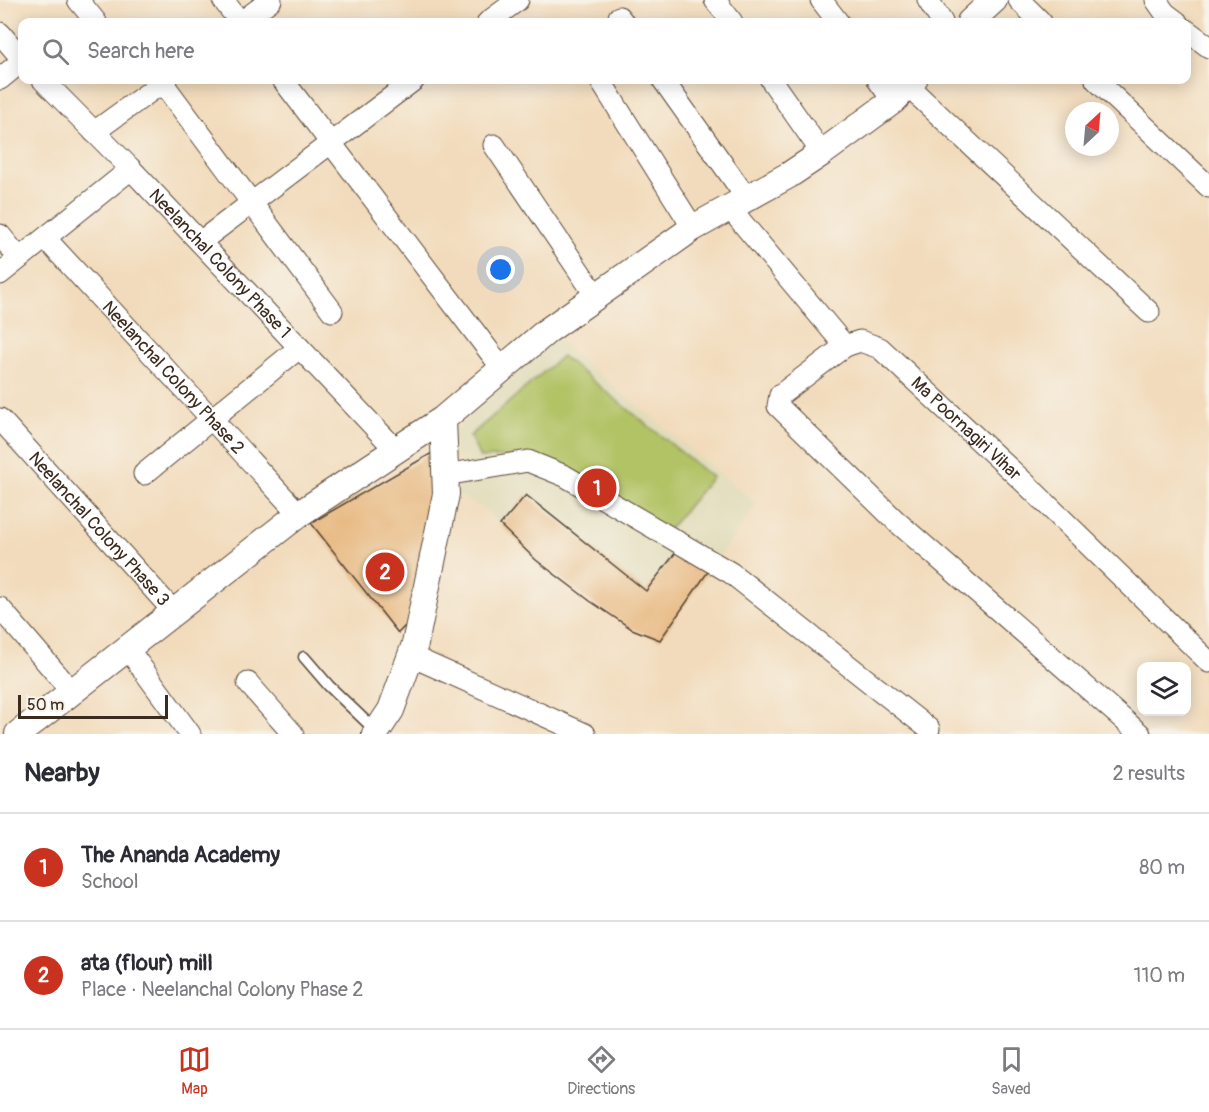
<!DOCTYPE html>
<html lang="en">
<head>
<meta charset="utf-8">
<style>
  :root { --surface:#fff; --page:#f7f7f7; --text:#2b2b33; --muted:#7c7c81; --line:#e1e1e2; --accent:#c8321e }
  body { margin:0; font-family:Pangolin,sans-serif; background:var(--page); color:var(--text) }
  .controls { position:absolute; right:18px; bottom:18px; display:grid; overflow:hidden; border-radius:12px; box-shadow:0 3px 15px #0003 }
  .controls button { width:54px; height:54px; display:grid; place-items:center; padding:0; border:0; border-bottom:2px solid var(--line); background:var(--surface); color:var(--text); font:30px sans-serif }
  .compass { position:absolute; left:1065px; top:102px; width:54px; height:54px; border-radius:50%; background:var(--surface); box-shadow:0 3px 15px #0003; rotate:26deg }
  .scale { position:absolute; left:18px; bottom:15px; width:150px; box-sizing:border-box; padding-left:6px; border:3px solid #3b2a1e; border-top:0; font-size:16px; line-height:21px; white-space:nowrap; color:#3b2a1e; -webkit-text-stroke:4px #f7f3e8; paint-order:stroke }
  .you { position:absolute; left:501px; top:270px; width:21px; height:21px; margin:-15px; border:4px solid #fff; border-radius:50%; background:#1a73e8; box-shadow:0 0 0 9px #1a73e833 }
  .badge { display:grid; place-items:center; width:39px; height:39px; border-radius:50%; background:var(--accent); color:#fff; font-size:20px; font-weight:700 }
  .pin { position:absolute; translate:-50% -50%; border:3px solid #fff; box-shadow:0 2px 6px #0006 }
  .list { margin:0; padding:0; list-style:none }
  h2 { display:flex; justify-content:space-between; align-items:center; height:78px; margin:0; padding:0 24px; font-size:26px }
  h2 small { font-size:20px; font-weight:400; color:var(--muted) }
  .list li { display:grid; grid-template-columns:39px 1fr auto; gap:18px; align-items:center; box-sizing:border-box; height:108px; padding:0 24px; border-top:2px solid var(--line) }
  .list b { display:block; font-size:22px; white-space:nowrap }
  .list p { margin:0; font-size:20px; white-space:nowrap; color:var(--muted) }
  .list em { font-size:20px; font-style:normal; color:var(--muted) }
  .icon { flex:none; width:33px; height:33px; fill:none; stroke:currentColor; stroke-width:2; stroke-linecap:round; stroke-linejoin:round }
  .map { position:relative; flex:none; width:1209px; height:734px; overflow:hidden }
  .search { position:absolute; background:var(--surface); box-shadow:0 3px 15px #0003; left:18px; right:18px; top:18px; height:66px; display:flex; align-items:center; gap:15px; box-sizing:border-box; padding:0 21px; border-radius:12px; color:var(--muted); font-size:22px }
  .sheet { height:294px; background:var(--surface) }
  nav { display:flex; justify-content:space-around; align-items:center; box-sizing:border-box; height:84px; border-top:2px solid var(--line); background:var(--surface); font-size:16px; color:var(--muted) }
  nav a { display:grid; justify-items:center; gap:3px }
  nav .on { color:var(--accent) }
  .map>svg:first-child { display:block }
</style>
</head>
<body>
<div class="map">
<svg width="1209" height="734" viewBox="0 0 1209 734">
  <rect width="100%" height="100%" fill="#f7f3e8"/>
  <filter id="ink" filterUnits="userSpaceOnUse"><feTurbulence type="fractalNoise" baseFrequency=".0167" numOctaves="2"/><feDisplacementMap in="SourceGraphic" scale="12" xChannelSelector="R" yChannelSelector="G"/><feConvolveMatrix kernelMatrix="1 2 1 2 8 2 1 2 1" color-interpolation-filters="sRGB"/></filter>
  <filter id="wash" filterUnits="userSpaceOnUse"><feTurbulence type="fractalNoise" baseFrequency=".008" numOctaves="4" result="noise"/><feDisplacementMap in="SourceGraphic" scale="24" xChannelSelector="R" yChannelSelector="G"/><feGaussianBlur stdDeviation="1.35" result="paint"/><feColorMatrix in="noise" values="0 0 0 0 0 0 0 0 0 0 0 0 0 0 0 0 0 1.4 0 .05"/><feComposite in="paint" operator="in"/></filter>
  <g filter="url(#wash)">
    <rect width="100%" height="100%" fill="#f2dbbc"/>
    <path fill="#e1dcba" d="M555,338L757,504L660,640L632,629L590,601L536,560L484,509L455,494L463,471V460L454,457L453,431Z"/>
    <path fill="#b2c366" stroke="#767642" stroke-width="1.5" d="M562,356L712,477L665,534L531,455L480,458L470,436Z"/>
    <g id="blocks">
      <path fill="#e8ba83" d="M432,453L434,499L409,622L398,633L311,523Z
        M526,495L646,591L680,547L712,566L660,640L632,629L590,601L536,560L500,525Z"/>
    </g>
  </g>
  <g filter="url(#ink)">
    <use href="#blocks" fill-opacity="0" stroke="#564536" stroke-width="1.5"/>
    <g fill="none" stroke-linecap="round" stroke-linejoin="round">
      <g stroke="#564536" stroke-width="13">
        <path id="service" d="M304,657L329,686L376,731"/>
      </g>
      <g stroke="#564536" stroke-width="23">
        <g id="minor">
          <path d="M78,0L96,22"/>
          <path d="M223,0L240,22"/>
          <path d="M715,0L732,22"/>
          <path d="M821,0L838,22"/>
          <path d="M928,0L942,22"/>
          <path d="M1019,0L1041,22"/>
          <path d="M1156,0L1165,13L1177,22"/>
          <path d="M619,17L623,22"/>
          <path d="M241,22L271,0"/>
          <path d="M488,22L518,0"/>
          <path d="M1186,30L1209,47"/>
          <path d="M0,33L22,59"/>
          <path d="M0,79L22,61"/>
          <path id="s1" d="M43,80L131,169L396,450"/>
          <path d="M283,80L502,368"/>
          <path d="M600,80L693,228"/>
          <path d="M663,80L746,197"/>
          <path d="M771,80L822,153"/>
          <path d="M878,80L893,101"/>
          <path d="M1096,80L1209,187"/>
          <path d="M162,82L332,311"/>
          <path d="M908,86L1149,312"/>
          <path d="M94,132L166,80"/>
          <path d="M494,145L596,296"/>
          <path id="s2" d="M729,207L845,346L860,341L880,348L1026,484L1209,662"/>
          <path d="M0,235L19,258"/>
          <path id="s3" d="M46,239L299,514"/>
          <path d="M200,242L414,80"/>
          <path d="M0,274L131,169"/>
          <path d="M845,346L780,395L778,406L896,521L1140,734"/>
          <path id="s4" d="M0,419L175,613"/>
          <path d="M144,474L299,348"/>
          <path d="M445,475L528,461L565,476L731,573L929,729"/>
          <path d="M0,608L73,693"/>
          <path d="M128,649L190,734"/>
          <path d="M411,656L585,734"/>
          <path d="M248,683L293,734"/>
        </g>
      </g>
      <g stroke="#564536" stroke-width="28">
        <path id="tertiary" d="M970,22L994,0
          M18,734L299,514L443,419L547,331L693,228L789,175L822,153L893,101L914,80
          M375,734L391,710L415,644L446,494L443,419"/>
      </g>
      <use href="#service" stroke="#fff" stroke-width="10"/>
      <use href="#minor" stroke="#fff" stroke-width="21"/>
      <use href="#tertiary" stroke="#fff" stroke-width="26"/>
    </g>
  </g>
  <g text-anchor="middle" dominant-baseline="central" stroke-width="6" stroke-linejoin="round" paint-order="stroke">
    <g font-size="18" fill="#3b2a1e" stroke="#f7f3e8">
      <text stroke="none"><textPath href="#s1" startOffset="255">Neelanchal Colony Phase 1</textPath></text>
      <text stroke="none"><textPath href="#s3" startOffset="188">Neelanchal Colony Phase 2</textPath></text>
      <text stroke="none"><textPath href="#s2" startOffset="336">Ma Poornagiri Vihar</textPath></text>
      <text stroke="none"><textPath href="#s4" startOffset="148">Neelanchal Colony Phase 3</textPath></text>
    </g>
  </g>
</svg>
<div class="controls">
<button><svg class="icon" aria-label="layers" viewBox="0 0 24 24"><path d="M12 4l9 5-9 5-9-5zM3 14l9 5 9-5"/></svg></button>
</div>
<svg class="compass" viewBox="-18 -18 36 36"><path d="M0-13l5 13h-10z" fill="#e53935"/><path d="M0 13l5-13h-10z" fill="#7c7c81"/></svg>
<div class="scale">50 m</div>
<div class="you"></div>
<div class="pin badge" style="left:597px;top:488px">1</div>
<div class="pin badge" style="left:385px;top:572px">2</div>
<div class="search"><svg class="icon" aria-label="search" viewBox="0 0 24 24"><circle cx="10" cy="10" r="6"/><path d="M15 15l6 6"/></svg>Search here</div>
</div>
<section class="sheet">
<h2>Nearby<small>2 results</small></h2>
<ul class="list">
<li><span class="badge">1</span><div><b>The Ananda Academy</b><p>School</p></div><em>80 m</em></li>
<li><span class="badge">2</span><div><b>ata (flour) mill</b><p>Place · Neelanchal Colony Phase 2</p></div><em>110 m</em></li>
</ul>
</section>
<nav>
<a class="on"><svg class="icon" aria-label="map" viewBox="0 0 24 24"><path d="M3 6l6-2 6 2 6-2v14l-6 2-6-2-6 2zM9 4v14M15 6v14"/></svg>Map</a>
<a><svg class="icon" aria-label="directions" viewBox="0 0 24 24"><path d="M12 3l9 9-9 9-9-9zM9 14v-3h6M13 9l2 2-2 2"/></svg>Directions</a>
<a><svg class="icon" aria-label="saved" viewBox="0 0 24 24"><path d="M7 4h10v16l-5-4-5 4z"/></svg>Saved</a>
</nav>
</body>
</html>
